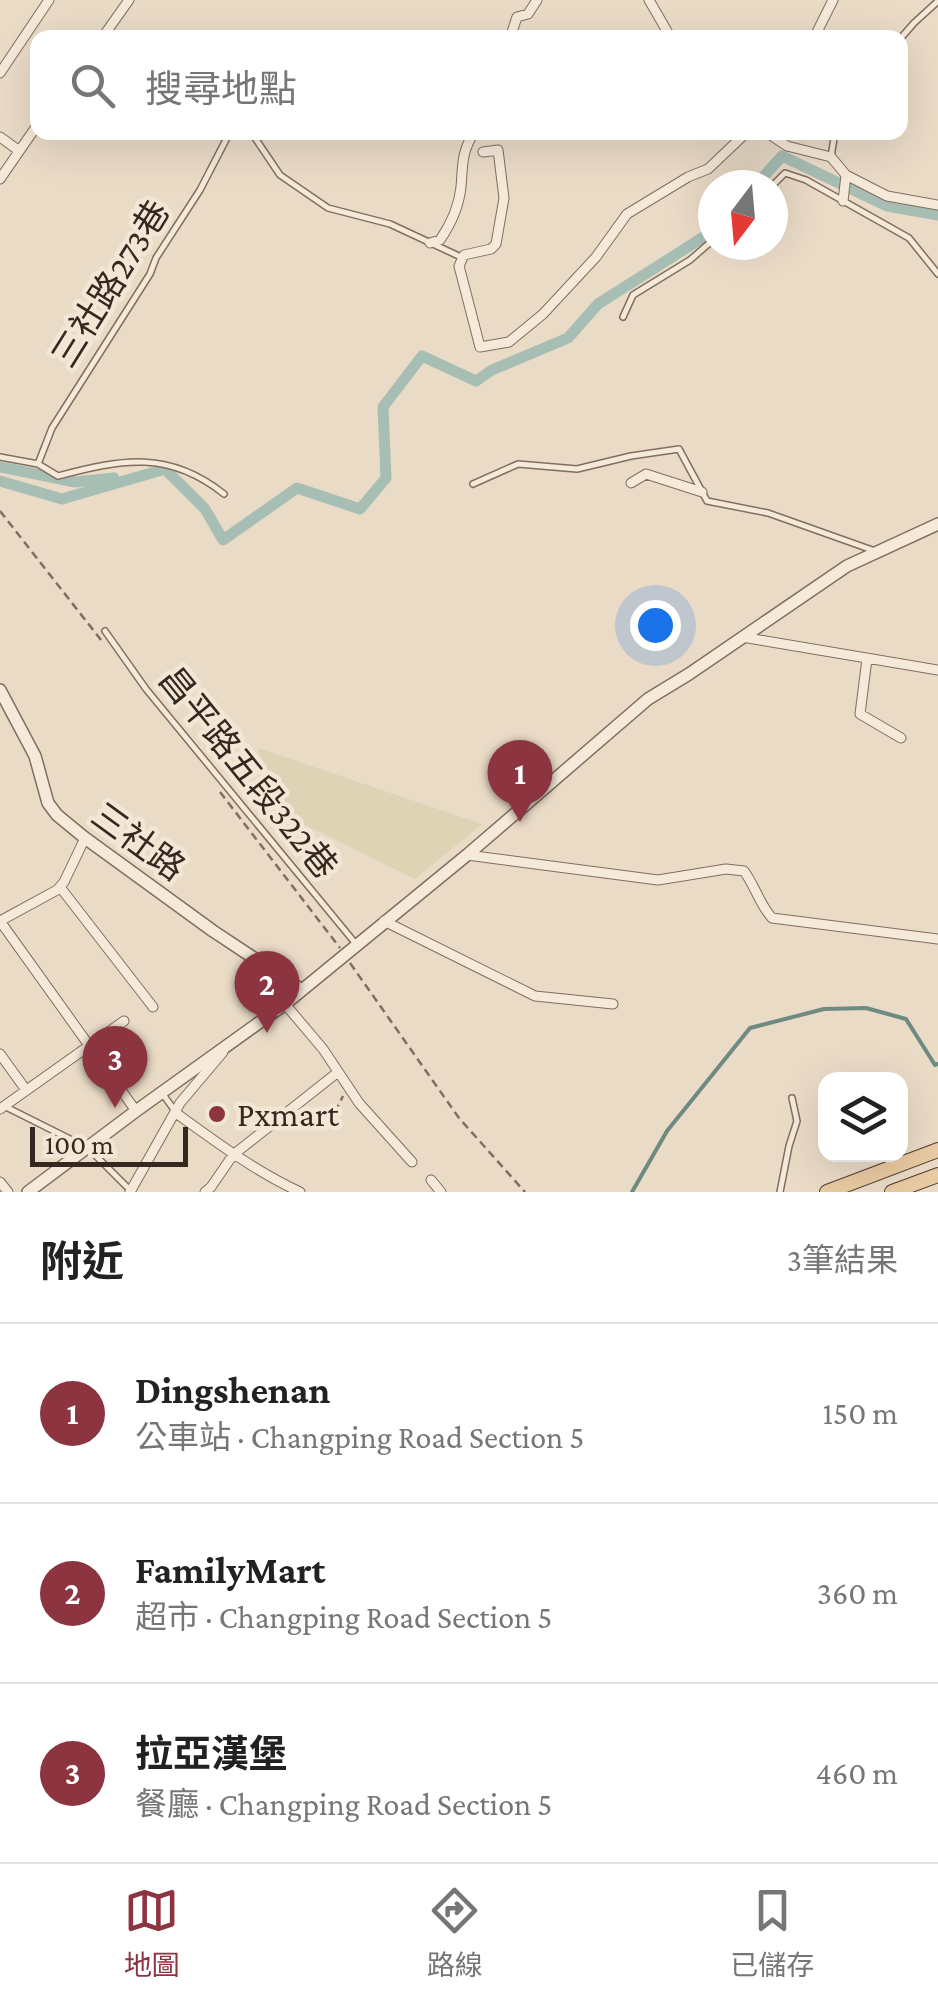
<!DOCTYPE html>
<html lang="zh-TW">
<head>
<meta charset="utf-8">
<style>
  :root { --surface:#fff; --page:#f2f2f2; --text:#222; --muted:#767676; --line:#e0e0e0; --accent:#8c343f }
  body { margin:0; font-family:"Crimson Pro","Noto Sans TC",serif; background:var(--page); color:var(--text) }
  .controls { position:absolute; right:30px; bottom:30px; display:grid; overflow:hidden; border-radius:20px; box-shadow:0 10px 40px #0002 }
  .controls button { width:90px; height:90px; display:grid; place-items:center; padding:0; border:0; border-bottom:2px solid var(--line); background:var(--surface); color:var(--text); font:50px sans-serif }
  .compass { position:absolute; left:698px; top:170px; width:90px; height:90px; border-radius:50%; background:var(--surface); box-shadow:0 10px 40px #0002; rotate:196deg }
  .scale { position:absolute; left:30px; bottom:25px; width:158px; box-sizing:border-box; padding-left:10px; border:5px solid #352820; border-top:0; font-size:28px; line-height:35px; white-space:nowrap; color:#352820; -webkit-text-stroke:8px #f2e6d5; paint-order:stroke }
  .you { position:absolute; left:655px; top:625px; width:35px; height:35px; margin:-25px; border:8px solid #fff; border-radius:50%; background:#1a73e8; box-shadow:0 0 0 15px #1a73e833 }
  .badge { display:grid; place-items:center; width:65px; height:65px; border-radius:50%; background:var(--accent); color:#fff; font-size:32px; font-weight:700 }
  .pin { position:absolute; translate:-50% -82px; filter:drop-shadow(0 2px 5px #0008) }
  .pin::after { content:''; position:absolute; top:52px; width:35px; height:30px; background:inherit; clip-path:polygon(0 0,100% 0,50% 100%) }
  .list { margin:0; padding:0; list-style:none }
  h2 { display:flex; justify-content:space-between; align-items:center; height:130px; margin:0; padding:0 40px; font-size:42px }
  h2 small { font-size:32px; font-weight:400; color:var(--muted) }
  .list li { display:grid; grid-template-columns:65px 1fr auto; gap:30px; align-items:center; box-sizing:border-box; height:180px; padding:0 40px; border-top:2px solid var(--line) }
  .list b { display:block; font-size:38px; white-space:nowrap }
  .list p { margin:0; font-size:32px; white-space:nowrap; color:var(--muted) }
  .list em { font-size:32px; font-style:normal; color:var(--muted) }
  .icon { flex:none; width:55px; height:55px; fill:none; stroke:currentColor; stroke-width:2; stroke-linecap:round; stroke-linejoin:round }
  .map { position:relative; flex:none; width:938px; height:1192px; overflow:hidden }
  .search { position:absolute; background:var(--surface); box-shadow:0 10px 40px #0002; left:30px; right:30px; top:30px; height:110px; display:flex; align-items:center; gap:25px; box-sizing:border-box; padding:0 35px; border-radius:20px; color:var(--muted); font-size:38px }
  .sheet { height:670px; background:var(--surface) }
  nav { display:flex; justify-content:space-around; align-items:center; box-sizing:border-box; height:140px; border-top:2px solid var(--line); background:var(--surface); font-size:28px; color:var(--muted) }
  nav a { display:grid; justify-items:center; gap:5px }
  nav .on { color:var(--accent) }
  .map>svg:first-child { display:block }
</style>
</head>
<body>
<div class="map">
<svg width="938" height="1192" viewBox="0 0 938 1192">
  <rect width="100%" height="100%" fill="#eadbc7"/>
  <path fill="#dfd3b5" d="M258,748L482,824L415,879L295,820L273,795Z"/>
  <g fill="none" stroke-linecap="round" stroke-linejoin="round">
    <path stroke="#6f8b81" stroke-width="4" d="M632,1192L667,1131L750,1028L824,1009L866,1008L906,1019L935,1065L938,1064"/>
    <path stroke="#a7beb5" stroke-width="11" d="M756,185L782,156L887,206L938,215
      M0,467L75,482L114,478
      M0,481L62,499L165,469L205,509L223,540L297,488L360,509L386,478L383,407L422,356L476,381L492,370L568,338L598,304L713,231"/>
    <g stroke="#836d5e" stroke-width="8">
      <path id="service" d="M900,39L914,23L938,1
        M251,132L280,175L328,208L390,224L463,258
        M831,157L835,132
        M773,185L785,173L806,180L909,238L938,274
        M623,317L633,295L690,260L713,240
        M0,457L38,464L58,476C122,459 169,450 224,494
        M38,464L52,428L150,274L156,258L200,190L230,132
        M473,484L518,464L577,469L631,456L679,449L707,501L768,513L875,551
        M105,631L146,689L356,944
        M162,1093L175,1111
        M6,1107L88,1148L130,1190
        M780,1192L789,1146L797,1121L792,1098"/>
    </g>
    <g stroke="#836d5e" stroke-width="11">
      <path id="minor" d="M649,0L671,38
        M102,38L129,0
        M510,38L517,17L528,14L537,0
        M814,38L833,0
        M0,73L49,0
        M766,132L787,146L831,157L846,175L887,196L938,205
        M0,137L18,150
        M483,152L498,150L504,198L496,244L491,249L464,255L459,266L480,347L509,342L543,314L596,257L627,214L688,177L708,169L747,132
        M0,179L38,124
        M843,201L846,175
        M430,243L440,240C451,224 459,206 461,187C463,164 461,154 474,132
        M631,483L646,474L702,492
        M742,637L938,670
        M867,659L860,714L901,738
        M467,855L658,880L726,869L744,871C755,886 760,905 772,918L938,939
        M60,887L153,1007
        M0,921L136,1111
        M0,921L57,890L64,882L85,838
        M384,921L535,996L613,1004
        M285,1004L323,1049L359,1103L412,1162
        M0,1054L26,1090
        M0,1109L124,1021
        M176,1113C216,1142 255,1171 300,1192
        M431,1180L441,1192
        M0,1182L8,1192
        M130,1192L180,1103L223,1052
        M205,1192L211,1187L233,1155L338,1072"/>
    </g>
    <g stroke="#836d5e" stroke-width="14">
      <path id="tertiary" d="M0,690L35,756L48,803L57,815L85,838L213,931L302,990
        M28,1192L136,1111L285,1004L467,855L648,699L689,674L847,566L938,524"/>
    </g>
    <g stroke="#523d32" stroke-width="16">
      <path id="primary" d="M827,1192L938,1150
        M892,1192L938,1175"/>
    </g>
    <path stroke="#836d5e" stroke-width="2.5" stroke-dasharray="8 5" stroke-linecap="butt" d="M0,511L101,640
      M220,792L340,948
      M350,963L459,1118L525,1192
      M335,1112L343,1096"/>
    <use href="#service" stroke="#f5e9d9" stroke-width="5"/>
    <use href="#minor" stroke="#f5e9d9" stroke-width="9"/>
    <use href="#tertiary" stroke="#f5e9d9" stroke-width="11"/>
    <use href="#primary" stroke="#e9caa2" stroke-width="14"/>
  </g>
  <circle fill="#8c343f" stroke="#f2e6d5" stroke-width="4" cx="217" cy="1114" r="10"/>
  <g text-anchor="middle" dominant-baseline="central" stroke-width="9" stroke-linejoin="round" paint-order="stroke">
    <g font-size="35" fill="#352820" stroke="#f2e6d5">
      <text transform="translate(111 284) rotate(-58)">三社路273巷</text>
      <text transform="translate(248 773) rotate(51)">昌平路五段322巷</text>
      <text transform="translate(138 842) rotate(36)">三社路</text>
    </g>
    <g font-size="35" fill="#352820" stroke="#f2e6d5" text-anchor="start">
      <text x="237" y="1114">Pxmart</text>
    </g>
  </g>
</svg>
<div class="controls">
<button><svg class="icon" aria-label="layers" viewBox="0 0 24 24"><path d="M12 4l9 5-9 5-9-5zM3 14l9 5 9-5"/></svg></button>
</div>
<svg class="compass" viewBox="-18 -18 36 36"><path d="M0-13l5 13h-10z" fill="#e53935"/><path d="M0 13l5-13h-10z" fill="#767676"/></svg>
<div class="scale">100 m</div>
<div class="you"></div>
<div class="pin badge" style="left:520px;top:822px">1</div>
<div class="pin badge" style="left:267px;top:1033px">2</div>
<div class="pin badge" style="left:115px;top:1108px">3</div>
<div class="search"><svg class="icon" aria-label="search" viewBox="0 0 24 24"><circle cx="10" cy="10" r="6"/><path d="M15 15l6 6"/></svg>搜尋地點</div>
</div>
<section class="sheet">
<h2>附近<small>3筆結果</small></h2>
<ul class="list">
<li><span class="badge">1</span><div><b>Dingshenan</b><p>公車站 · Changping Road Section 5</p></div><em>150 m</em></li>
<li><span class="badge">2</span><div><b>FamilyMart</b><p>超市 · Changping Road Section 5</p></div><em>360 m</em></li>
<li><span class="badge">3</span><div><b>拉亞漢堡</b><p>餐廳 · Changping Road Section 5</p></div><em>460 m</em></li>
</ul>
</section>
<nav>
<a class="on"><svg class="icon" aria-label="map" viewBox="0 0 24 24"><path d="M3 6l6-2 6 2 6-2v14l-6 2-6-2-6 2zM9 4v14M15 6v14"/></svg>地圖</a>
<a><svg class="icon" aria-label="directions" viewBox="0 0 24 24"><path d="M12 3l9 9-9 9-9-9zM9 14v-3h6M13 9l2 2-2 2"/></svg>路線</a>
<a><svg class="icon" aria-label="saved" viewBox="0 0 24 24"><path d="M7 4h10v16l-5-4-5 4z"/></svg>已儲存</a>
</nav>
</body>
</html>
